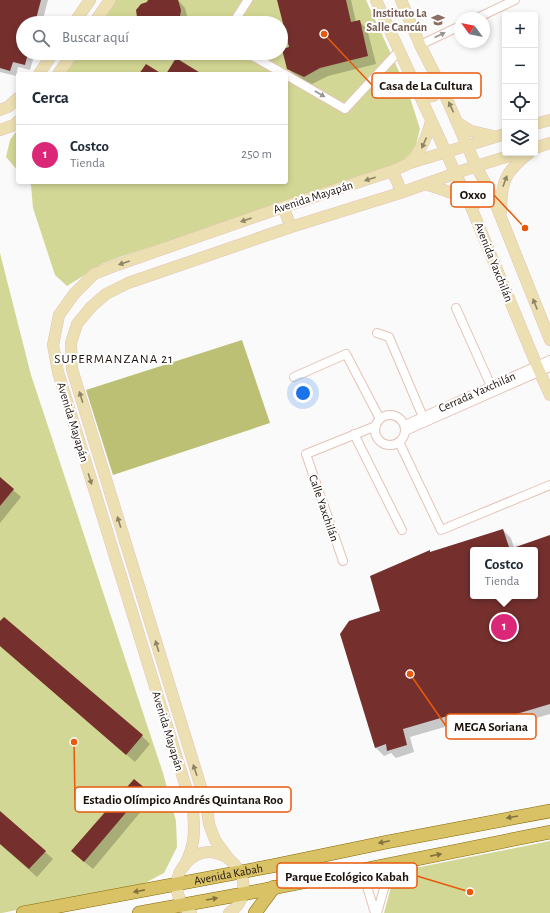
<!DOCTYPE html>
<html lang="es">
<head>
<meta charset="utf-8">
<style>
  :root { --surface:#fff; --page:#f6f6f7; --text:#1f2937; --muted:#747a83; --line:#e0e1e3; --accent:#db2777 }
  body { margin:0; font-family:"Alegreya Sans",sans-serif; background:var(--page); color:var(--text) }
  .controls { position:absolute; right:12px; top:12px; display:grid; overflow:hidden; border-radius:4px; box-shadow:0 2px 6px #0003 }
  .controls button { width:36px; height:36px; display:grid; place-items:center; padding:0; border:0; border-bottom:1px solid var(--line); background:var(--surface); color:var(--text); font:20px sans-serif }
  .compass { position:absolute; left:454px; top:12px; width:36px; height:36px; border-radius:50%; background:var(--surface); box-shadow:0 2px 6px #0003; rotate:303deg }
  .you { position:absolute; left:303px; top:393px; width:14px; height:14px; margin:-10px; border:3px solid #fff; border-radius:50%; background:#1a73e8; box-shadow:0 0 0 6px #1a73e833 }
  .badge { display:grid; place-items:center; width:26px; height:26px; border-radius:50%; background:var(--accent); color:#fff; font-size:13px; font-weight:700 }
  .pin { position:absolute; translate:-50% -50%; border:2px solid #fff; box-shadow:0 1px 4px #0006 }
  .popup { position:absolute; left:470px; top:547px; width:68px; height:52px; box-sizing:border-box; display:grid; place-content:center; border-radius:4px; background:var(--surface); filter:drop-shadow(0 1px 3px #0005); font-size:13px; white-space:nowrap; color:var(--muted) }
  .popup b { font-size:15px; color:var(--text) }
  .popup::after { content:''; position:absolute; left:50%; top:100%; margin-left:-8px; border:8px solid transparent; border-top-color:var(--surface) }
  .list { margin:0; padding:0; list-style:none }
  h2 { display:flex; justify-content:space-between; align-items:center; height:52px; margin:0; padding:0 16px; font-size:17px }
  h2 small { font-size:13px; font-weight:400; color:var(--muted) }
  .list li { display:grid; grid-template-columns:26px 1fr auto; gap:12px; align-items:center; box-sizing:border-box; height:60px; padding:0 16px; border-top:1px solid var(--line) }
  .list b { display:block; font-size:15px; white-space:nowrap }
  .list p { margin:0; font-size:13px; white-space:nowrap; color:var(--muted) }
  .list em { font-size:13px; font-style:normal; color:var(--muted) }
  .icon { flex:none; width:22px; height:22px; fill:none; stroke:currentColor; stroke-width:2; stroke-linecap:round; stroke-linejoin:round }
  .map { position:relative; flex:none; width:550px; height:913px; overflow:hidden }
  .search { position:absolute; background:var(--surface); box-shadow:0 2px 6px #0003; left:16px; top:16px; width:272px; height:44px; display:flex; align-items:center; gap:10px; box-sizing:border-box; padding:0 14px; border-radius:22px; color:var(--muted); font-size:15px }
  .panel { position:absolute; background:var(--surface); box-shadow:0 2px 6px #0003; left:16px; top:72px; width:272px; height:112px; border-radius:4px }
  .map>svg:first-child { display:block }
</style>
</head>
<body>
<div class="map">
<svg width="550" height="913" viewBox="0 0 550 913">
  <rect width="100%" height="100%" fill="#fafafa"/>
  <path fill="#d3d795" d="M109,0H366L408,91L420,129L415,149L398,166L120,257L102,264L67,286L55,275L33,208L31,185L28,182H286V74H57L72,53H281V23H93Z
    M18,129V171L6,157L10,140Z
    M0,253L31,375L163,773L176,821L177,847L164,873L143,884L2,913H0Z
    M550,841V913H384L395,872Z"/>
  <path fill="#bcc075" d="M242,340L270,423L113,475L86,390Z"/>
  <path fill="#0003" fill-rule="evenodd" d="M0,0H48L42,23H23V53H35L30,70L18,67L16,76L0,72Z
    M149,0H178L185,8L188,19V23H140Z
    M279,0H351L356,22L359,21L367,29L376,64L328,76L312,84L296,77L288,68L290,48Z
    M152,53H166L154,55Z
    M0,484L13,490L21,497L0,523Z
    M503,530L511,538L514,548L550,537V714L495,730L493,728L464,737L456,729L455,724L410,737L414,752L396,758L391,753L384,756L376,748L381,612L429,551L431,553ZM473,550H535V596H473Z
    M0,622L142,736L150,744L135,762L0,646Z
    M146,789L153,797L93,869L81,859Z
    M0,812L53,859L37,877L0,844Z"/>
  <path fill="#75302e" d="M0,0H41L35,23H23V53H28L25,65L13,62L10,71L0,68Z
    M148,0H178L181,10L179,23H143L137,17L136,10L141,4L147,2Z
    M277,0H346L351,22L360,20L368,56L320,68L304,77L287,69L282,49L289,47Z
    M176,58L202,74H166Z
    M146,64L162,74H139Z
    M0,477L14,489L0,506Z
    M503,529L510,550H473V596H535V550H510V549L550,535V704L486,723V720L455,729L451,715L403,729L407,745L387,751L386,744L375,748L340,634L349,621L380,611L370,576L430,550V552Z
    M4,617L143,735L126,755L0,646V621Z
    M134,779L146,789L84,862L71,851Z
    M0,811L46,851L29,869L0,844Z"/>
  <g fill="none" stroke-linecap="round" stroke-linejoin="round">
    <g stroke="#e4c3b6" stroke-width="10">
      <path id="street" d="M477,18L515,0
        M233,23L248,0
        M420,45L460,26
        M247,53L284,74
        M286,75L345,109L399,51
        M456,308L491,386
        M377,333L389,337L423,417
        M294,377L346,354L380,419
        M375 430a15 15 0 1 1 30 0a15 15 0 1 1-30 0Z
        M405,425L550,360
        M405,431L550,367
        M354,434L402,530
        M399,442L441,530L550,485
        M343,561L306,454L376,426
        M362,870L375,913
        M377,913L391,864"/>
    </g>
    <g stroke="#e4c3b6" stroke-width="12">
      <path id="secondary" d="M376,0L471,207L537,366L550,395
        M401,0L420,45L442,88L476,166L494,200L550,340
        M74,23L90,0
        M94,23L110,0
        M39,74L53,53
        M58,74L73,53
        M422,97L433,96L442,88
        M0,110L8,107L18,98
        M458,123L471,131L493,136
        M535,124L550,120
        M0,130L14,125L18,121
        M535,148L550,143
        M410,163C422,149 426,139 431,121
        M392,171L398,183L400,193
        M426,184L455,194L468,203
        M283,207L291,227
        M471,207L481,200H494
        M501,212C501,181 505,172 529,153
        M228,858L215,840L209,824L207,808L200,784L72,369L71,343L77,324L91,307L106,294L128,283L291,227L400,193L476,166L519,153
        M184,866C195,846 195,833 193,810L58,372L53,345L59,315L74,294L94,274L117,265L283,207L392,171L410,163L505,134
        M191,913C182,907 176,895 177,884C177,876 181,868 187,862C220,829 268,886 229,913"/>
    </g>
    <g stroke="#866904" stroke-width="14">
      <g id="primary">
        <path id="s1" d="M23,913L272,866L387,842L550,811"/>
        <path d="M139,913L243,894L550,832"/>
        <path d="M255,913L274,887"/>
      </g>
    </g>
    <use href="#street" stroke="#fff" stroke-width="8"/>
    <use href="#secondary" stroke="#ece0b2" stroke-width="11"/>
    <use href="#primary" stroke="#d9c166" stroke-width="13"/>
  </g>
  <defs><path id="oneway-solid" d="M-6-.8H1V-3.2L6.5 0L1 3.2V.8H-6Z"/></defs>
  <g fill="#999492">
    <use href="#oneway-solid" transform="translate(440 35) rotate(-25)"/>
    <use href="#oneway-solid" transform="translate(320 94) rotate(30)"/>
  </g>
  <g fill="#8e8367">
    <use href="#oneway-solid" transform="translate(451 107) rotate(-115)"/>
    <use href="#oneway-solid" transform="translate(424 143) rotate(114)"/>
    <use href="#oneway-solid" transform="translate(370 179) rotate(162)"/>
    <use href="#oneway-solid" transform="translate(505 181) rotate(-70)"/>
    <use href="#oneway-solid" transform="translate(246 220) rotate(161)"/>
    <use href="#oneway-solid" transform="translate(124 263) rotate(161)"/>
    <use href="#oneway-solid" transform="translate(535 304) rotate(-112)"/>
    <use href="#oneway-solid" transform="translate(81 397) rotate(-107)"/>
    <use href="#oneway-solid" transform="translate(90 479) rotate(73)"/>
    <use href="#oneway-solid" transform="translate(119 522) rotate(-107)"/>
    <use href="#oneway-solid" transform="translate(157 646) rotate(-107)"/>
    <use href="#oneway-solid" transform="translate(195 770) rotate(-109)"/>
  </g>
  <g fill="#84723e">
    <use href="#oneway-solid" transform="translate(512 817) rotate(170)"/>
    <use href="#oneway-solid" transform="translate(384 842) rotate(168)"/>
    <use href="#oneway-solid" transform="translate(436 855) rotate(-11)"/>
    <use href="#oneway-solid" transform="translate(139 891) rotate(169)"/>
    <use href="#oneway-solid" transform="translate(212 899) rotate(-10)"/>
  </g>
  <defs>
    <g id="school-bare" transform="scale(1.08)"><path d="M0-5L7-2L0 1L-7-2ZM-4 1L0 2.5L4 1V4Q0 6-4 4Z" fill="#8d6e63" stroke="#fff" stroke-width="2.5" paint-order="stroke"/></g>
  </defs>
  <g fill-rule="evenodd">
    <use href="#school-bare" x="438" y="20"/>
  </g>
  <g text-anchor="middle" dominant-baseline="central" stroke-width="4" stroke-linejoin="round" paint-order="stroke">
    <g font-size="12" font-weight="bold" fill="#785e54" stroke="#fff" text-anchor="end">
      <text x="427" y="13">Instituto La<tspan x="427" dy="14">Salle Cancún</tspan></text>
    </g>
    <g font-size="12" fill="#1c110c" stroke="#fff">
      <text transform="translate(313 197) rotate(-18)">Avenida Mayapán</text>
      <text transform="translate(494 262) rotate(68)">Avenida Yaxchilán</text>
      <text transform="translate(477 392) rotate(-24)">Cerrada Yaxchilán</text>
      <text transform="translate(73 422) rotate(73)">Avenida Mayapán</text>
      <text transform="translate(324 508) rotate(71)">Calle Yaxchilán</text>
      <text transform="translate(168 731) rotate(73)">Avenida Mayapán</text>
      <text stroke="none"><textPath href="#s1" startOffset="209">Avenida Kabah</textPath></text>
    </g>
    <g font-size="13" letter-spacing="1" fill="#1c110c" stroke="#fff">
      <text x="114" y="359">SUPERMANZANA 21</text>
    </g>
  </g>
  <path fill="none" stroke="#e8590c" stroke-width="1.5" d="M324 34L372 85M525 228L494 195M410 674L446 726M74 742L75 800M470 892L417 876"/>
  <g fill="#e8590c" stroke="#fff" stroke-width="1.5">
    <circle cx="324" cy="34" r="4"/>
    <circle cx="525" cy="228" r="4"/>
    <circle cx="410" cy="674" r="4"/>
    <circle cx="74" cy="742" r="4"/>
    <circle cx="470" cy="892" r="4"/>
  </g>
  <g fill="#fff" stroke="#e8590c" stroke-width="1.5">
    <rect x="372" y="73" width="109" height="25" rx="4"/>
    <rect x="451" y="182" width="43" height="25" rx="4"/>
    <rect x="446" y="714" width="90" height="25" rx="4"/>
    <rect x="75" y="787" width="216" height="25" rx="4"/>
    <rect x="277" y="863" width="140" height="25" rx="4"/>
  </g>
  <g font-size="13" text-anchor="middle" font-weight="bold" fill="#1c110c">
    <text x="426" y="90">Casa de La Cultura</text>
    <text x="473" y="199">Oxxo</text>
    <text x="491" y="731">MEGA Soriana</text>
    <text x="183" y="804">Estadio Olímpico Andrés Quintana Roo</text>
    <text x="347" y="881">Parque Ecológico Kabah</text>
  </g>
</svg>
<div class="controls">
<button>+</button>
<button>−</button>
<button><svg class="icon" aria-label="locate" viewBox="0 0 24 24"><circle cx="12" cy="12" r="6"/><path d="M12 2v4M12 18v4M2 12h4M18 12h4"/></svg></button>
<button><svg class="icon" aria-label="layers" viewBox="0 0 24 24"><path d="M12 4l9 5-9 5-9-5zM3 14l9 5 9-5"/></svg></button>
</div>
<svg class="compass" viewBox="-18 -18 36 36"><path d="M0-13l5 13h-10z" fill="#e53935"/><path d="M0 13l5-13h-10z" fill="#747a83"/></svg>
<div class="you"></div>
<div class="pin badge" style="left:504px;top:627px">1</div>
<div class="popup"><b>Costco</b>Tienda</div>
<div class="search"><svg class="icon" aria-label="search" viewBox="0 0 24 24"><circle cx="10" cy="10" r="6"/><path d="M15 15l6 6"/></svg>Buscar aquí</div>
<section class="panel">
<h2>Cerca<small></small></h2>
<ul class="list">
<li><span class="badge">1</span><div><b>Costco</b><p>Tienda</p></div><em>250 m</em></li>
</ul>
</section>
</div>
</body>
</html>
